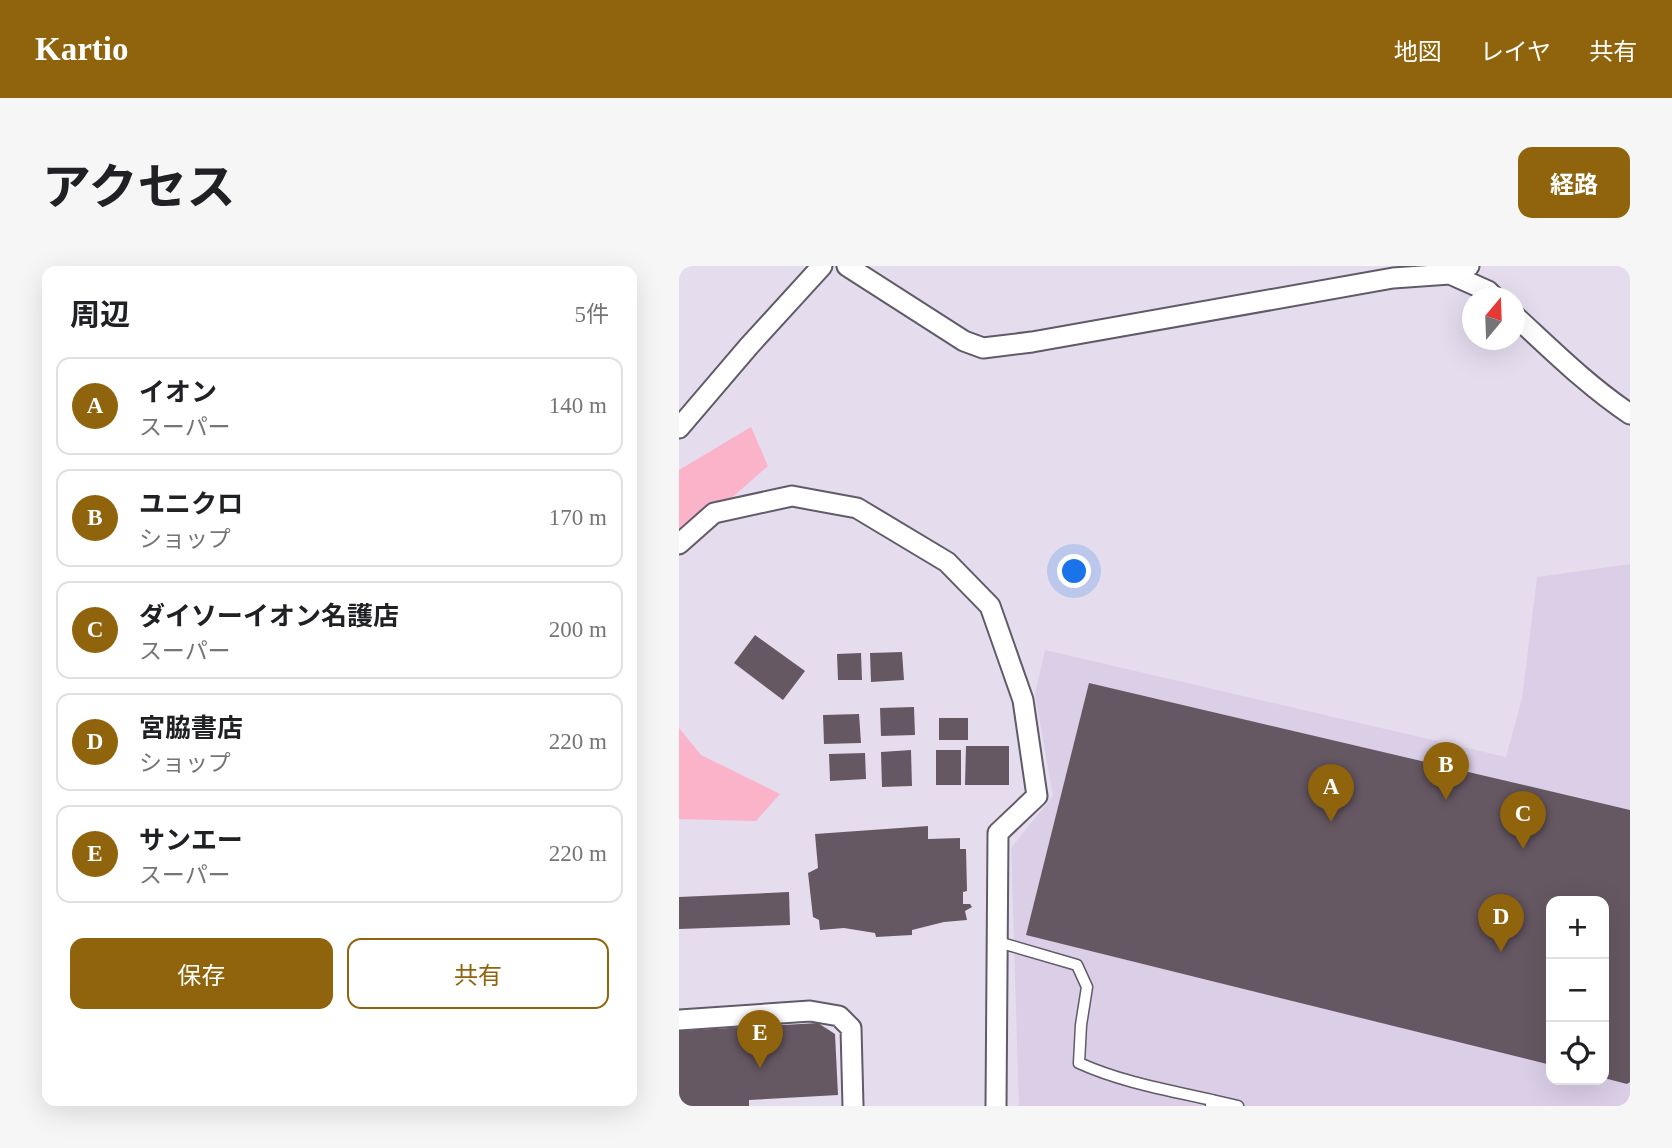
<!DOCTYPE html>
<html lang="ja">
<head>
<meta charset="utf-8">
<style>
  :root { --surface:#fff; --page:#f6f6f6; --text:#202124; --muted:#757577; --line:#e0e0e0; --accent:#90640c }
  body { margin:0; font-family:"Times New Roman","Noto Sans JP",serif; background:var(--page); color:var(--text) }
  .controls { position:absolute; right:21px; bottom:21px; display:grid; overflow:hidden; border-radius:14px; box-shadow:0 7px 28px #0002 }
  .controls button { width:63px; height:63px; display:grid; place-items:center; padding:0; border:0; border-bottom:2px solid var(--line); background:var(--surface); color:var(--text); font:35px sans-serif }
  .compass { position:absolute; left:783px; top:21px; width:63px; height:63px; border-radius:50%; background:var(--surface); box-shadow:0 7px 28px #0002; rotate:19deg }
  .you { position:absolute; left:396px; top:306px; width:24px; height:24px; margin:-18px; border:5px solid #fff; border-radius:50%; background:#1a73e8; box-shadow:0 0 0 10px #1a73e833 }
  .badge { display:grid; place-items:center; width:46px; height:46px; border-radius:50%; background:var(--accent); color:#fff; font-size:23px; font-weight:700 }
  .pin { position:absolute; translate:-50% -58px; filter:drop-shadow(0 2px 4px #0008) }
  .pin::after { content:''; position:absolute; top:37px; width:24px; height:21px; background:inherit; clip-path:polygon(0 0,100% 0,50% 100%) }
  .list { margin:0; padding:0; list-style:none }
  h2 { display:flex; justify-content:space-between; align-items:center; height:91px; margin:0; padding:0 28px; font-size:30px }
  h2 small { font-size:23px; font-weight:400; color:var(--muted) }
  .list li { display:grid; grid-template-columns:46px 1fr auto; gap:21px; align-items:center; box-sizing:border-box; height:98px; margin:0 14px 14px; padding:0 14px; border:2px solid var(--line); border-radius:14px }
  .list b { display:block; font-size:26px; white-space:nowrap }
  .list p { margin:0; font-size:23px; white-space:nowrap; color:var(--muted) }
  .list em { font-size:23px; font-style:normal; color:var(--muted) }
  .actions { display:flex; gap:14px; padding:21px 28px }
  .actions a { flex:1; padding:16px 0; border:2px solid var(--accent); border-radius:14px; text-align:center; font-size:24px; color:var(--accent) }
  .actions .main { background:var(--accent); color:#fff }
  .icon { flex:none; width:38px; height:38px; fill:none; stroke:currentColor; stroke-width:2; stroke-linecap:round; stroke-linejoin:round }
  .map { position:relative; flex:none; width:951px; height:840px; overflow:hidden; border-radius:14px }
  header { display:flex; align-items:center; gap:42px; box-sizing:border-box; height:98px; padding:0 35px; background:var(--accent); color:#fff }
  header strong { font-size:33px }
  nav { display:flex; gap:38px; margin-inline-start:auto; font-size:24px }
  .intro { display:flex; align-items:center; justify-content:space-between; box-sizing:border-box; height:168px; padding:0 42px }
  h1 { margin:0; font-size:49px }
  .button { padding:18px 32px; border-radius:14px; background:var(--accent); color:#fff; font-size:24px; font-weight:700 }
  main { display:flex; gap:42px; padding:0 42px }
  aside { flex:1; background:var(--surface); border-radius:14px; box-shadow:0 7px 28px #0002 }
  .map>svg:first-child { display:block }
</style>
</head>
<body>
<header>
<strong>Kartio</strong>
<nav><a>地図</a><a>レイヤ</a><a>共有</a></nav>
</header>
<div class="intro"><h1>アクセス</h1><a class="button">経路</a></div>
<main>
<aside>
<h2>周辺<small>5件</small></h2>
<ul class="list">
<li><span class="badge">A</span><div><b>イオン</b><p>スーパー</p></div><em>140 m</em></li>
<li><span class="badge">B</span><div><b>ユニクロ</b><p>ショップ</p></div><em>170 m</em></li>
<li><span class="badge">C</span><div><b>ダイソーイオン名護店</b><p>スーパー</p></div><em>200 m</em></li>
<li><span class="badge">D</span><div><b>宮脇書店</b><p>ショップ</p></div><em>220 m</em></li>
<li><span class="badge">E</span><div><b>サンエー</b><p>スーパー</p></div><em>220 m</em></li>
</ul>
<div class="actions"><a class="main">保存</a><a>共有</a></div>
</aside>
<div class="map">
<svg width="951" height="840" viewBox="0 0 951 840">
  <rect width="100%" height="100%" fill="#e5ddee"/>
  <path fill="#dacfe7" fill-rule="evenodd" d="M951,298V840H340L332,582L374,530L356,428L366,384L827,491L843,432L858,311ZM872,635H925V814H872Z"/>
  <path fill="#fab3c9" d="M72,161L89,200L0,278V204Z
    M0,462L22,489L101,528L77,555L0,553Z"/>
  <path fill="#665863" d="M76,369L126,405L104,434L55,397Z
    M223,386L225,414L192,416L191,387Z
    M182,387L183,414H159L158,388Z
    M410,417L951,544V816L948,818L925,812V635H872V799L347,669Z
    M235,441L236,469L202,470L201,442Z
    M180,448L182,477L145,478L144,449Z
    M260,452H289V474H260Z
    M287,480H330V519H286Z
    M232,484L233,520L203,521L202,486Z
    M257,484H282V519H257Z
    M186,487L187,513L151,515L150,488Z
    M249,560V573L281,572V583H287L288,625L284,626V638H291L293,641L286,645L288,654L265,656L233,664V669L197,671L196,667L165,662L141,664L140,654L134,651L129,607L139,602L136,568Z
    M110,626L111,659L0,663V631Z
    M139,757L156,768L159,829L70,834V840H0V765Z"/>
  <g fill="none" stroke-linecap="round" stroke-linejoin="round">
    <g stroke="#615a69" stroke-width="13">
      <path id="lane" d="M319,676L398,699L408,721L402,759L400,797C442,816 488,824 533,834
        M532,839L533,834L559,840"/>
    </g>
    <g stroke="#615a69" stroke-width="23">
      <path id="street" d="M168,0L285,75L304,82L353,76L714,12L771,8L790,0
        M771,8L809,25L816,32
        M836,50C873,84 909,120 951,148
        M0,162L70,80L143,0
        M0,278L35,247L113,230L178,242L268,296L311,340L344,434L358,530L319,567L317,840
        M0,754L131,745L160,750L172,762L174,840"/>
    </g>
    <use href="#lane" stroke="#fff" stroke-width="10"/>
    <use href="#street" stroke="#fff" stroke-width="19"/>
  </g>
</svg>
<div class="controls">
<button>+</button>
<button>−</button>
<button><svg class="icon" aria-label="locate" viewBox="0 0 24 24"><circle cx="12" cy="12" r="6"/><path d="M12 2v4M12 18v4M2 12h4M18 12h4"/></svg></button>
</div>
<svg class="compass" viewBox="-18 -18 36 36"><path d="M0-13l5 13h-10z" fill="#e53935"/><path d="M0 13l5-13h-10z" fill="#757577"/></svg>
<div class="you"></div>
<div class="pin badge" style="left:652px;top:556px">A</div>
<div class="pin badge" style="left:767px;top:534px">B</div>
<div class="pin badge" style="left:844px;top:583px">C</div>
<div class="pin badge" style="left:822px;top:686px">D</div>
<div class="pin badge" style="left:81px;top:802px">E</div>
</div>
</main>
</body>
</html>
